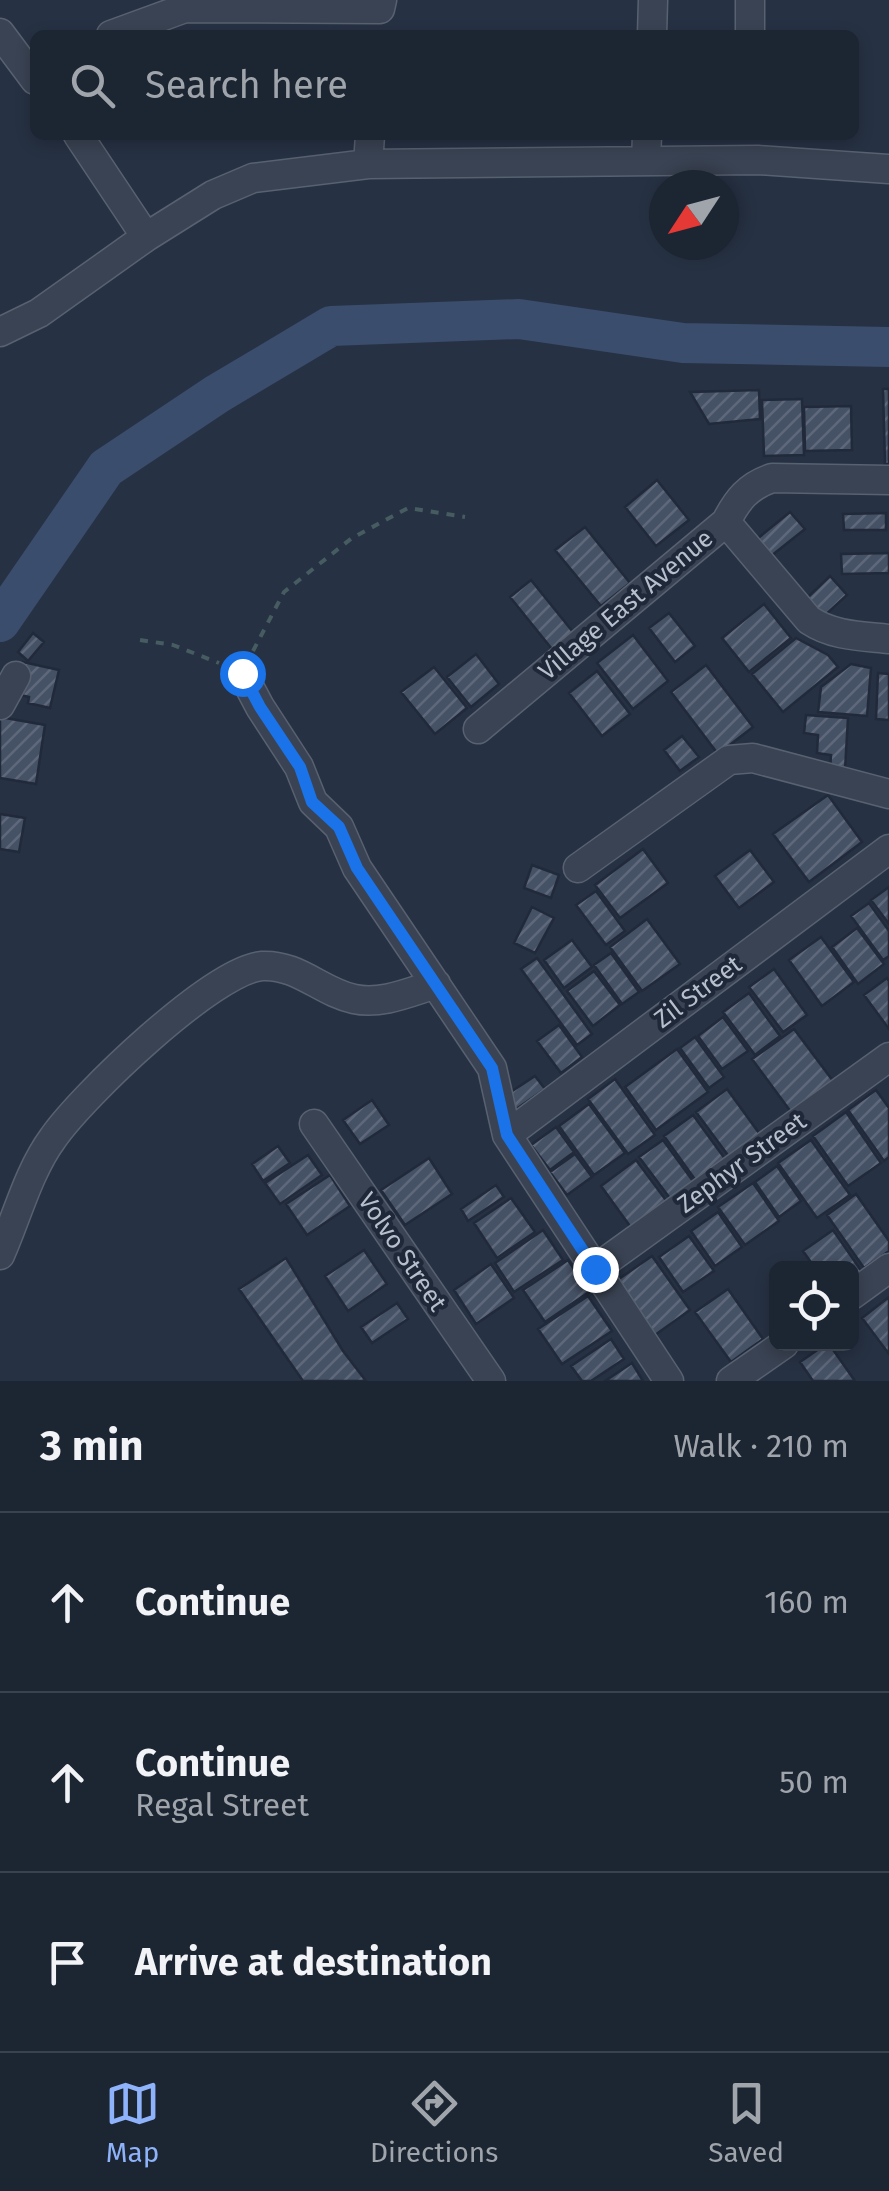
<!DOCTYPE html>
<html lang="en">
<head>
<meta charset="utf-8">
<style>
  :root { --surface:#1c2532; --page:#252d3a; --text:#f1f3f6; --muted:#a0a5ac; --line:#3a424d; --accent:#8eb3fb }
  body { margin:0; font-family:"Fira Sans",sans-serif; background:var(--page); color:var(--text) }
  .controls { position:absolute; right:30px; bottom:30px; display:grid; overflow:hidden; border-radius:15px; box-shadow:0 5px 15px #0003 }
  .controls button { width:90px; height:90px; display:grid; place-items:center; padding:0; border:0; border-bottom:2px solid var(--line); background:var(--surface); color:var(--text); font:50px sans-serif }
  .compass { position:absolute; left:649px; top:170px; width:90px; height:90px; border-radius:50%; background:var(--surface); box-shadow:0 5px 15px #0003; rotate:234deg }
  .stop { position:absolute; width:30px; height:30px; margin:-22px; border:8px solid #1a73e8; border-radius:50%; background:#fff }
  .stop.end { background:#1a73e8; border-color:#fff; box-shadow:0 2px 10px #0008 }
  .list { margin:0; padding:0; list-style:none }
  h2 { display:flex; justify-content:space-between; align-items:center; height:130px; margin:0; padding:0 40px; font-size:42px }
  h2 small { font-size:32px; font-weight:400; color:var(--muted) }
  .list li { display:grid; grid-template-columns:65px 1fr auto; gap:30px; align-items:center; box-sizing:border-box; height:180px; padding:0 40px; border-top:2px solid var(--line) }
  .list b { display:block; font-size:38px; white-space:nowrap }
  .list p { margin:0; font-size:32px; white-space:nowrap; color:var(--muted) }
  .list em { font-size:32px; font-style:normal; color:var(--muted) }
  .icon { flex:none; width:55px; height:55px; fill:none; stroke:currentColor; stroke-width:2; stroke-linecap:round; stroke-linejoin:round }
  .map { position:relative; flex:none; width:889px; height:1381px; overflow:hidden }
  .search { position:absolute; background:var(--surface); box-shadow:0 5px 15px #0003; left:30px; right:30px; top:30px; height:110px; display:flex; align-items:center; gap:25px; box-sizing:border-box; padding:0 35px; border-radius:15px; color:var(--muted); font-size:38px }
  .sheet { height:670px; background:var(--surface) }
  nav { display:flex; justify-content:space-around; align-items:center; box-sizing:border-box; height:140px; border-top:2px solid var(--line); background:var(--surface); font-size:28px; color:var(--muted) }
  nav a { display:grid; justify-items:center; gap:5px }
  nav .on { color:var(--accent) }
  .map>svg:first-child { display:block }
</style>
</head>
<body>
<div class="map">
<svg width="889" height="1381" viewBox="0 0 889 1381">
  <defs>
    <pattern id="building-hatch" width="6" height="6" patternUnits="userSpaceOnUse" patternTransform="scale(2.5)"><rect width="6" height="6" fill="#455165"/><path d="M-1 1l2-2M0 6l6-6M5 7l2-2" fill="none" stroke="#5e687a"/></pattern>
  </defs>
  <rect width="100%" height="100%" fill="#263143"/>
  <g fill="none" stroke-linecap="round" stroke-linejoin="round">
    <path stroke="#3b4d6c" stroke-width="40" d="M0,622L106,468L217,394L331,326L519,319L683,343L889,347"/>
  </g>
  <path fill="url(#building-hatch)" stroke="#212a3a" stroke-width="2.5" d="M883,389H889V464H885Z
    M759,390L760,419L709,424L690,392Z
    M802,399L804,455L764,456L762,400Z
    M851,406L852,450L805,451L804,407Z
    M657,480L689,520L656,546L625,507Z
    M790,512L805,529L771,556L757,539Z
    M886,513V530H844L843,514Z
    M585,527L630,583L601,606L555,550Z
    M889,553V573L842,574L841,554Z
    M830,576L847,595L823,617L806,599Z
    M531,580L577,637L556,654L510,597Z
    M764,604L791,638L749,672L722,638Z
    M669,613L695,646L675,662L649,628Z
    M33,633L44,642L28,661L18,652Z
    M633,635L668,681L633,709L597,663Z
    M796,638L828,655L838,667L783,712L752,674Z
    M476,654L499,684L471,707L447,677Z
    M23,662L59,670L50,708L28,703L29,697L16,694Z
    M851,664L871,668L867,716L818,712L821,687Z
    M706,665L753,727L718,754L671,692Z
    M434,667L467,708L435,734L401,692Z
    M597,671L630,714L602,736L569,693Z
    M878,673L889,674V720L876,719Z
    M806,715L848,718L845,770H830L831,755L817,753L818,735L804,733Z
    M0,717L45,725L36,784L0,778Z
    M682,736L699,757L680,771L664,750Z
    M828,795L862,842L809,882L773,834Z
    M0,814L25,818L19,852L0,849Z
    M643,849L668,883L620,918L595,885Z
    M750,850L774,882L739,908L715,876Z
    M532,865L559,875L551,898L524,888Z
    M889,887V924L871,900Z
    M596,891L625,931L606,945L576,905Z
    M869,903L889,931V956L883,960L851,916Z
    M532,907L554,918L535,953L514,943Z
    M647,919L680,964L642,991L610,947Z
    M857,928L884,964L858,984L832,947Z
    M821,937L854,982L822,1006L789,960Z
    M572,940L592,967L564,988L544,960Z
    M611,953L639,992L622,1004L594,965Z
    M537,958L592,1034L577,1045L521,969Z
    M774,969L807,1015L783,1032L749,987Z
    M594,971L620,1005L593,1026L567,991Z
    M887,978L889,981V1029L864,995Z
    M749,993L780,1036L755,1055L723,1012Z
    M723,1017L748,1051L722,1069L698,1036Z
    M559,1025L582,1057L561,1073L537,1041Z
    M794,1029L836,1085L794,1116L752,1059Z
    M695,1037L724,1077L709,1088L680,1048Z
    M677,1049L708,1092L656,1130L625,1087Z
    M535,1076L545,1089L509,1114L500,1099Z
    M615,1079L655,1135L628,1154L588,1099Z
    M727,1089L764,1140L733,1162L696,1112Z
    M876,1090L889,1108V1157L884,1161L848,1110Z
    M372,1100L389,1125L360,1144L343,1120Z
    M589,1104L625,1153L594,1175L559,1126Z
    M846,1112L881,1163L848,1186L813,1136Z
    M693,1115L728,1163L699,1185L664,1136Z
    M556,1127L574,1152L550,1170L531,1145Z
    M663,1140L698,1188L675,1205L639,1157Z
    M811,1140L850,1195L817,1218L778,1163Z
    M278,1146L290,1163L263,1181L252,1164Z
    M575,1154L592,1177L567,1195L550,1172Z
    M308,1155L322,1175L280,1204L265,1183Z
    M429,1158L452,1194L405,1225L381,1190Z
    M636,1160L671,1207L635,1233L601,1186Z
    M777,1166L801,1201L779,1217L755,1182Z
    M330,1175L350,1206L307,1235L286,1204Z
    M753,1183L779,1221L745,1245L718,1207Z
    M496,1185L504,1197L468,1221L461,1209Z
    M856,1194L889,1241V1251L864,1268L827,1215Z
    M511,1198L535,1232L497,1258L474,1223Z
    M718,1212L742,1247L715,1266L691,1231Z
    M543,1230L563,1260L514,1292L495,1263Z
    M833,1230L862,1272L852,1279V1268H815L803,1251Z
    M689,1236L714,1271L683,1292L659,1257Z
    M364,1250L387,1284L348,1311L325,1276Z
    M652,1256L690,1310L655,1335L616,1281Z
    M286,1258L343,1351L366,1381H303L239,1289Z
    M568,1260L589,1292L545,1322L523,1290Z
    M491,1264L514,1298L476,1324L454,1290Z
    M728,1289L763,1339L731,1362L695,1312Z
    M588,1296L612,1331L562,1364L538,1329Z
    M889,1297V1354L862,1318Z
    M397,1303L408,1319L372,1343L361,1327Z
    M611,1339L624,1359L591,1381H582L571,1366Z
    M826,1344H829L855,1381H813L800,1362Z
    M632,1363L643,1381H605Z"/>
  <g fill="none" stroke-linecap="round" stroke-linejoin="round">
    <g stroke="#586170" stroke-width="31">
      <path id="minor" d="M0,33L35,80
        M111,35L185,8L380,9L382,0
        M652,35L653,0
        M750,35V0
        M78,135L146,237
        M646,161L647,135
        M368,164L370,135
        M0,332L39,313L146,237L213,195L253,178L368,164L758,160L889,169
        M726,522L809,620C833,636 860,636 889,639
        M242,673L260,707L299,767L313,802L339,827L357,868L492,1068L507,1135L669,1381
        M0,705L16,676
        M478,729L726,522C737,500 748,486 772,478L889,480
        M578,868L729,760L753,758L889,794
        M314,1124L491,1381
        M507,1135L889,849
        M0,1255C17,1217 28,1172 53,1138C82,1096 213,970 262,966C298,964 321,992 354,999C381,1005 410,992 436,984
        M595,1269L889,1057
        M852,1295L889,1268
        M731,1381L784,1344"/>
    </g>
    <path stroke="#465c60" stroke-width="4" stroke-dasharray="8 8" stroke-linecap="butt" d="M140,640L173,645L219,663
      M253,651L284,592L352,538L408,508L465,517"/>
    <use href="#minor" stroke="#3a4353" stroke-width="28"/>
  </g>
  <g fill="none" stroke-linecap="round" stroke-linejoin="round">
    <path stroke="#1a73e8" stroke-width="12" d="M242,673L260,707L300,767L312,802L339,827L357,868L492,1068L507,1135L595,1269"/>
  </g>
  <g text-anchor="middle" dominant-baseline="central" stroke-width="8" stroke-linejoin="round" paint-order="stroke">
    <g font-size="25" fill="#b7bfcc" stroke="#1f2838">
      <text transform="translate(626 605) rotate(-40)">Village East Avenue</text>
      <text transform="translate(698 992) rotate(-37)">Zil Street</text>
      <text transform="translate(742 1163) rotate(-36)">Zephyr Street</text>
      <text transform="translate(402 1252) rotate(56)">Volvo Street</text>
    </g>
  </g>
</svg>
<div class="controls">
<button><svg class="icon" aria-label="locate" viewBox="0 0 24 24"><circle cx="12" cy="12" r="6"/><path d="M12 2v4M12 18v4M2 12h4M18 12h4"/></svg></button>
</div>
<svg class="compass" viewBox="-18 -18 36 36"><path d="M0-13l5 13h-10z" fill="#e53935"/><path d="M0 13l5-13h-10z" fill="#a0a5ac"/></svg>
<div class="stop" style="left:242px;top:673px"></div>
<div class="stop end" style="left:595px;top:1269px"></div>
<div class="search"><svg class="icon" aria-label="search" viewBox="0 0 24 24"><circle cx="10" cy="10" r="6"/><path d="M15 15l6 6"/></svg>Search here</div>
</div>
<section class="sheet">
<h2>3 min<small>Walk · 210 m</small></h2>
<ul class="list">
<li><svg class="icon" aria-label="ahead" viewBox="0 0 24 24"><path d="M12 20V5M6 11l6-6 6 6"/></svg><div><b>Continue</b></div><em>160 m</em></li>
<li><svg class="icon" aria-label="ahead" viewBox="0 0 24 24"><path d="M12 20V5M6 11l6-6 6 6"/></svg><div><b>Continue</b><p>Regal Street</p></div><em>50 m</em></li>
<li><svg class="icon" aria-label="arrive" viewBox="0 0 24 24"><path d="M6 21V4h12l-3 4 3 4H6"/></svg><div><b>Arrive at destination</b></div></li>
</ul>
</section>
<nav>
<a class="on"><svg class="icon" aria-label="map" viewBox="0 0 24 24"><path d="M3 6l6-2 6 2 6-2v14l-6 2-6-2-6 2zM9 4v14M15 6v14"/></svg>Map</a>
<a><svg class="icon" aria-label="directions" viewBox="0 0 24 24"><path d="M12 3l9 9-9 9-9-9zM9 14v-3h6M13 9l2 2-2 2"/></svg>Directions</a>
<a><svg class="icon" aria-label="saved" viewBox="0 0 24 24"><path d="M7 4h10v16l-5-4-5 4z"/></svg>Saved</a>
</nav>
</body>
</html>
